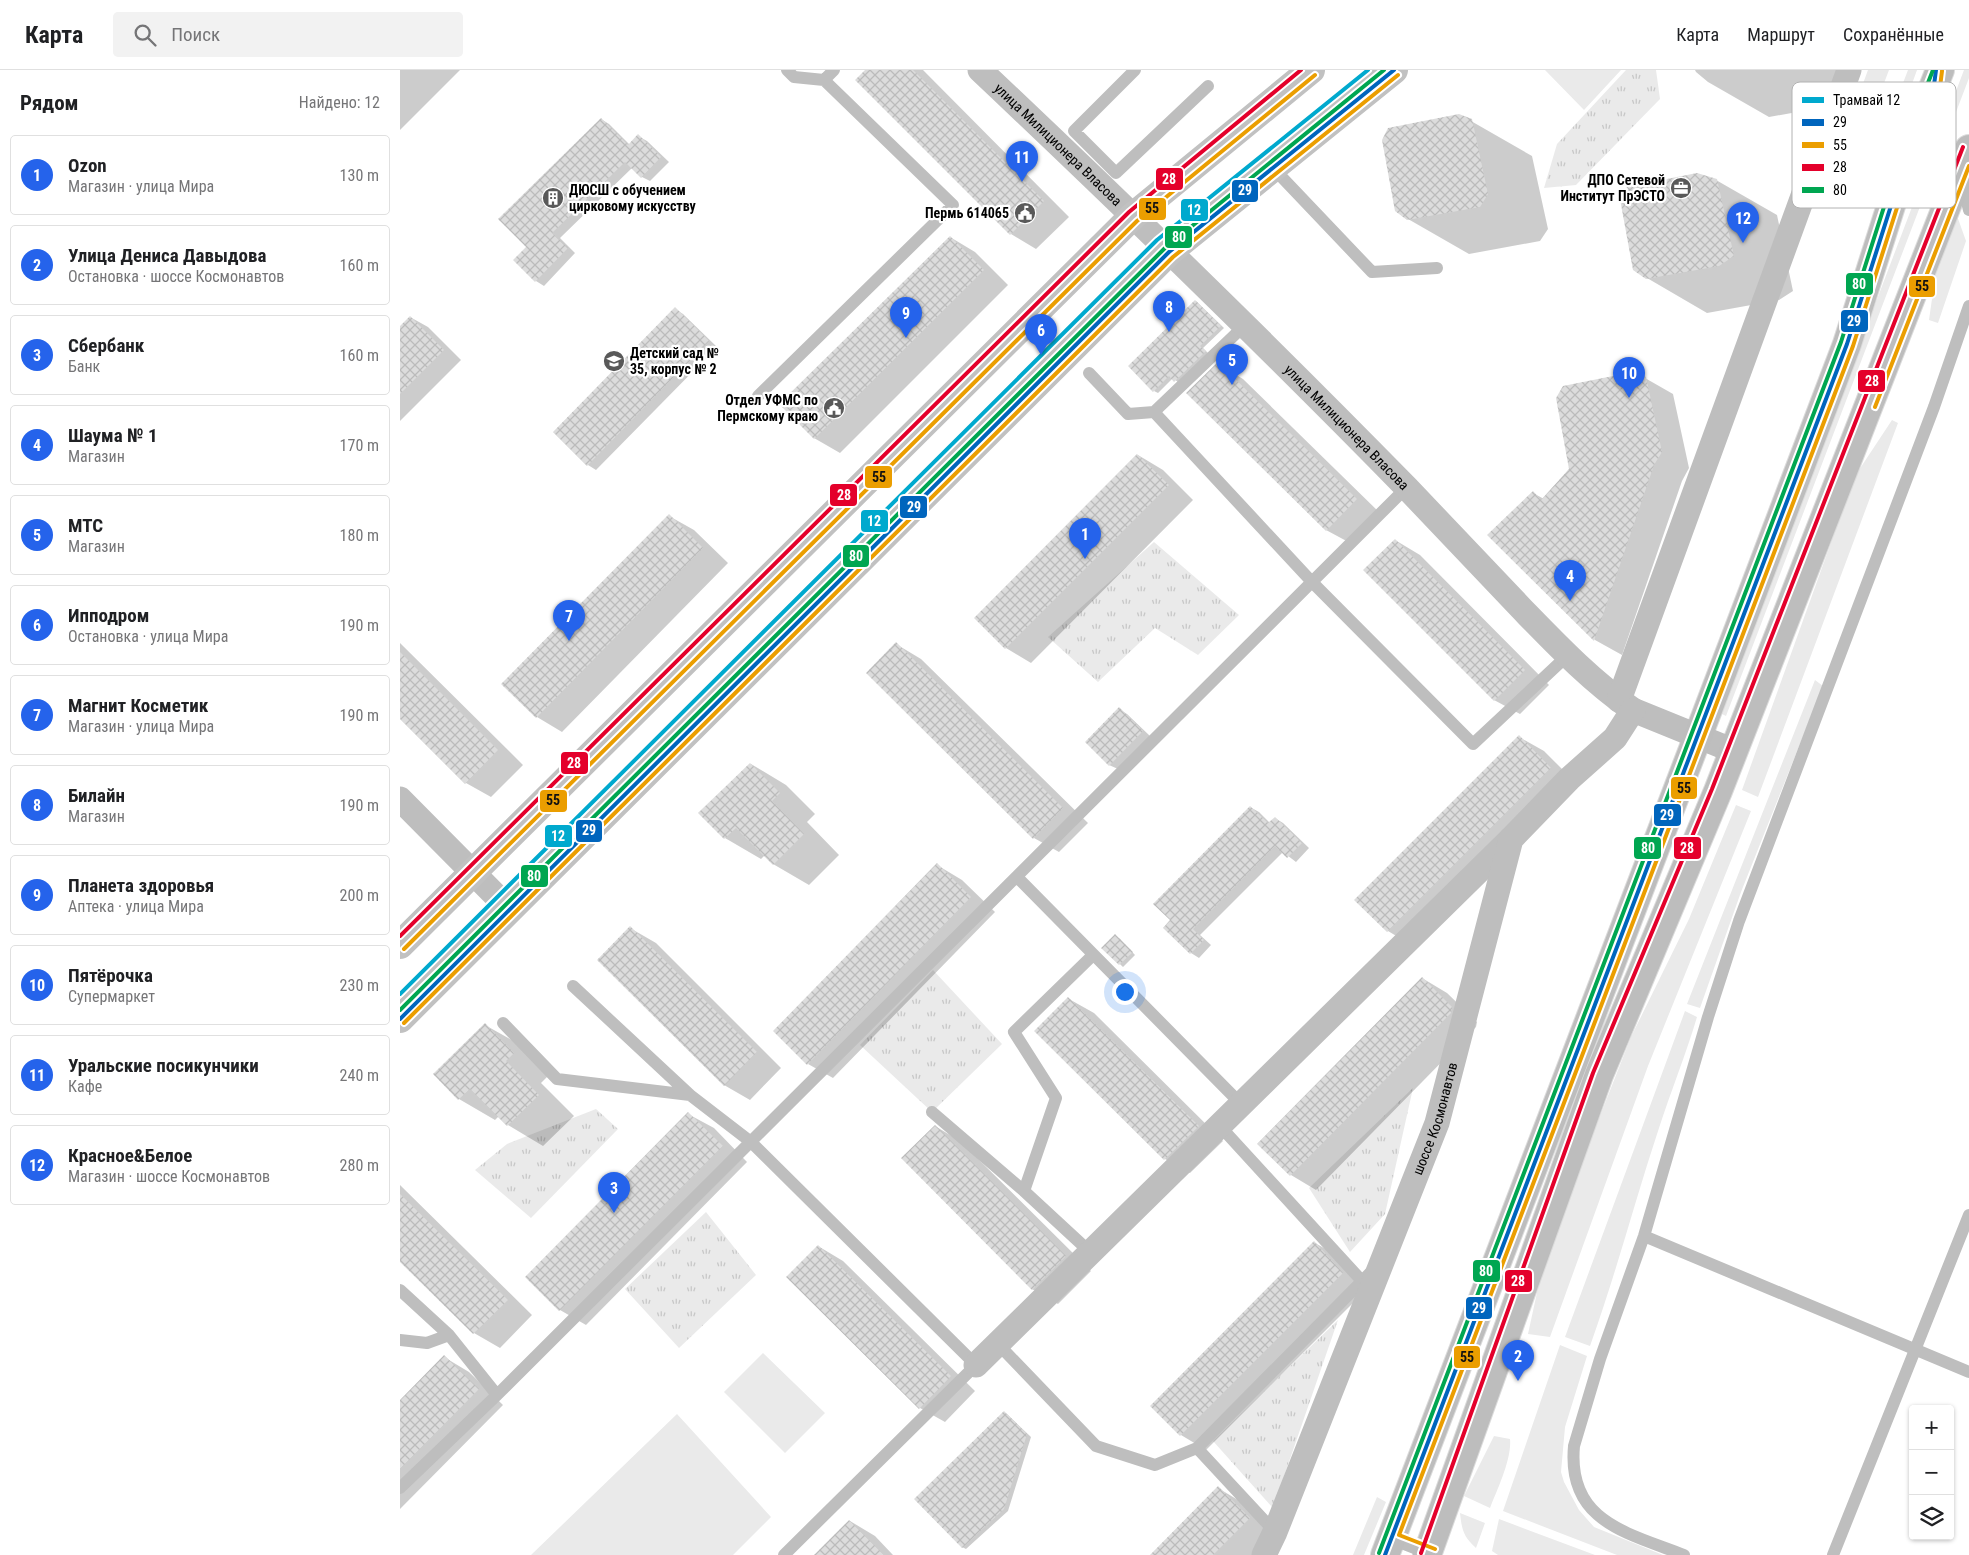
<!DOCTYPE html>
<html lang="ru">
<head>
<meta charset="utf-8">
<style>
  :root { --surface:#fff; --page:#f2f2f2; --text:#202124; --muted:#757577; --line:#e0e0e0; --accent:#2563eb }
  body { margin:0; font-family:"Roboto Condensed",sans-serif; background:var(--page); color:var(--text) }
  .controls { position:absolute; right:15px; bottom:15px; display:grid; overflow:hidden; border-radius:5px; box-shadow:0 1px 4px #0004 }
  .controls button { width:45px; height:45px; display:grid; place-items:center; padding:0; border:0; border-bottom:1px solid var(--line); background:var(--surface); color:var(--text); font:25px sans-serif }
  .you { position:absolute; left:724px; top:921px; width:18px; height:18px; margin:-12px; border:4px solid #fff; border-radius:50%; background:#1a73e8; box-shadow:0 0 0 8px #1a73e833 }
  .badge { display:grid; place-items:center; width:32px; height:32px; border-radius:50%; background:var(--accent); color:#fff; font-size:16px; font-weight:700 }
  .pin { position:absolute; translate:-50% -41px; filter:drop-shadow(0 1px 2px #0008) }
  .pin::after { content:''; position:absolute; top:26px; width:18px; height:15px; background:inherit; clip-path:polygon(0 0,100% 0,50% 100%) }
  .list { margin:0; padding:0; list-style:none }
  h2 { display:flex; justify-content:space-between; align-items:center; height:65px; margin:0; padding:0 20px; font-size:21px }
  h2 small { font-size:16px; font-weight:400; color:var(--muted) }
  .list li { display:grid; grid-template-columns:32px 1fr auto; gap:15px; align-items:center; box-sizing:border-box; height:80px; margin:0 10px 10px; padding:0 10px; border:1px solid var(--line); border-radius:5px }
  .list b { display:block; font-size:19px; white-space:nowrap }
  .list p { margin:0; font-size:16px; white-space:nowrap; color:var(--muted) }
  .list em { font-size:16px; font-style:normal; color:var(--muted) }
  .icon { flex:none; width:28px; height:28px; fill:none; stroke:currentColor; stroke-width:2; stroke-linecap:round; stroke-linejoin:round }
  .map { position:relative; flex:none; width:1569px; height:1485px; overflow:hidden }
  header { display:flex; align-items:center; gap:30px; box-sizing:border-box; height:70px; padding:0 25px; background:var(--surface); border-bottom:1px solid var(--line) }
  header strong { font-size:24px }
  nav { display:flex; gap:28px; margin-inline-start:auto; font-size:18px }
  .search { width:350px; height:45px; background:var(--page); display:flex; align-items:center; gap:12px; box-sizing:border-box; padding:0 18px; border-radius:5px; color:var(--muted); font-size:19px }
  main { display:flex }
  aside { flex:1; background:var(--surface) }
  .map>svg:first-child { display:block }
</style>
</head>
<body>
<header>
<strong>Карта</strong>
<div class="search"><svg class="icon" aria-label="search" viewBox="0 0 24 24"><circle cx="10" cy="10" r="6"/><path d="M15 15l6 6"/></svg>Поиск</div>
<nav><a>Карта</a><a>Маршрут</a><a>Сохранённые</a></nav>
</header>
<main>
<aside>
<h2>Рядом<small>Найдено: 12</small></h2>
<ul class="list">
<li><span class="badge">1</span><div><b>Ozon</b><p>Магазин · улица Мира</p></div><em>130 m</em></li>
<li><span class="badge">2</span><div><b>Улица Дениса Давыдова</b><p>Остановка · шоссе Космонавтов</p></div><em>160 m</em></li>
<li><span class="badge">3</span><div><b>Сбербанк</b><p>Банк</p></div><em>160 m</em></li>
<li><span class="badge">4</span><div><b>Шаума № 1</b><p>Магазин</p></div><em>170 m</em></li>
<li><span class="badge">5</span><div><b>МТС</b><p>Магазин</p></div><em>180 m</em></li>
<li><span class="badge">6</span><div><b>Ипподром</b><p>Остановка · улица Мира</p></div><em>190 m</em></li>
<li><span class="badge">7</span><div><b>Магнит Косметик</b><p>Магазин · улица Мира</p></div><em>190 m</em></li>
<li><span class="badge">8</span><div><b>Билайн</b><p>Магазин</p></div><em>190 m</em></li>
<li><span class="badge">9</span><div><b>Планета здоровья</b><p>Аптека · улица Мира</p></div><em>200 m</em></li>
<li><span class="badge">10</span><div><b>Пятёрочка</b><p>Супермаркет</p></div><em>230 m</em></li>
<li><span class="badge">11</span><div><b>Уральские посикунчики</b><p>Кафе</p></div><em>240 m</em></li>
<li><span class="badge">12</span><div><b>Красное&amp;Белое</b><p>Магазин · шоссе Космонавтов</p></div><em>280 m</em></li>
</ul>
</aside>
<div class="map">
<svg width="1569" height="1485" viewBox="0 0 1569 1485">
  <defs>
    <pattern id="park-tufts" width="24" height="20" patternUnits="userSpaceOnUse" patternTransform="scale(1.25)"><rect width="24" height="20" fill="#eaeaea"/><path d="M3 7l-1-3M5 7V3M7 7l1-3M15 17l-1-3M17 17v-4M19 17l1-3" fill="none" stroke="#c7c7c7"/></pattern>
    <pattern id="building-cross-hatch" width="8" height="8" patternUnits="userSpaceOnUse" patternTransform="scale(1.25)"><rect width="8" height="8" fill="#dcdcdc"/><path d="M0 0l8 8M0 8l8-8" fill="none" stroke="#bbb"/></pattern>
  </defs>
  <rect width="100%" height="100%" fill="#fff"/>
  <path fill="#eaeaea" d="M1145,0H1221L1184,40Z
    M1468,0H1489L1447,111L1430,103Z
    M1508,0H1517L1489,77L1480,73Z
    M1564,0H1569V8L1326,646L1320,643Z
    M1556,143L1566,171L1538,253L1529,250L1539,180Z
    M1492,350L1498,353L1358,727L1342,720L1455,406Z
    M1415,610L1423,616L1341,822L1300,938L1287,934Z
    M1336,735L1351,741L1248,996L1150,1267L1128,1264L1145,1186L1231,967L1289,849Z
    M1285,941L1297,947C1286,984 1271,1021 1259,1058C1235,1130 1216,1204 1190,1276L1165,1267Z
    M1160,1275L1187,1286L1165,1357L1161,1402L1164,1412L1179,1440L1194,1457L1263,1485H1217L1103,1441Z
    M363,1283L425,1343L385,1383L324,1322Z
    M277,1344L371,1447L333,1485H131Z
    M1094,1366L1110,1369C1112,1389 1097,1420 1090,1438L1064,1426Z
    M977,1427L986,1432L964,1485H953Z
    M1060,1443L1085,1453L1076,1478C1063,1466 1062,1460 1060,1443Z
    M1099,1449L1195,1485H1098L1092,1481Z"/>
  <path fill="url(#park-tufts)" d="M1226,0H1256L1260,29L1176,115L1144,118L1157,74Z
    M754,472L839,545L798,585L755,558L698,612L648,567Z
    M533,900L602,974L532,1042L460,975Z
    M1013,1018L985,1144L950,1182L909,1118Z
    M196,1039L218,1059L131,1148L75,1100L107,1074Z
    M306,1142L356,1205L279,1278L225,1219Z
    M938,1250L873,1438L813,1371Z"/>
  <path fill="#0003" d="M0,0H60L0,60Z
    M467,0H523L669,147L636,179L611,164Z
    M1295,0H1443L1441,34L1369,47L1308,12L1296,2Z
    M201,49L209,54L230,75L238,66L247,71L269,92L250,111L242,107L233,97L160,168L175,183L144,216L136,211L127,177Z
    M1071,51L1132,86L1148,159L1140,171L1069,184L1008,149Z
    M1316,110L1377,145L1393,221L1379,230L1307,243L1247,208Z
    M550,167L575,182L608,215L440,383L414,368Z
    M796,231L824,258L803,278L809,284L779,313L773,308L758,323L754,321Z
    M275,239L283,244L317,277L196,400L188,395L154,362Z
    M10,247L28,257L61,290L0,351V258Z
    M818,294L843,309L981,444L952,474L926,460Z
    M1245,308L1273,324L1289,398L1282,411L1222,585L1195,570L1089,465L1133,423L1144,429Z
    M738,385L763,400L793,430L631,593L606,578L575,548Z
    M269,446L294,460L328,493L162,662L137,647Z
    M995,470L1020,485L1149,615L1120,644L1094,630Z
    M0,573L123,695L91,727L66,713L0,647Z
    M496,574L521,589L688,753L659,782L634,768Z
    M719,639L727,644L750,666L718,699L709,695Z
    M1119,667L1144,681L1176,713L1013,876L988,861L956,830Z
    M351,694L386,715L415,744L407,752L439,785L409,815L373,794L365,785L361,789L325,768L300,743Z
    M850,737L859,742L870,753L875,748L883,753L909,778L896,792L883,782L800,865L811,875L799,888L791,883L765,858Z
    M537,795L562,810L595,842L433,1008L408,994Z
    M230,858L256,873L381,998L350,1030L324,1015Z
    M719,868L735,885L723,897L703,878Z
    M1022,908L1047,923L1077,952L1076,957L916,1120L891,1105L859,1074Z
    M669,929L694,943L823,1071L790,1103L765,1089Z
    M85,955L121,975L149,1005L141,1013L174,1046L143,1076L108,1055L99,1046L95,1050L59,1029L35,1004Z
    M288,1044L314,1058L347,1092L186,1255L160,1240L127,1207Z
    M535,1056L560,1071L691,1201L658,1234L632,1219Z
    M0,1115L132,1245L100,1278L74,1263L0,1190Z
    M915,1173L940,1187L968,1218L806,1380L781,1365L751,1336Z
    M418,1176L443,1191L575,1321L545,1352L520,1338Z
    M44,1287L69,1302L103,1335L0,1439V1331Z
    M607,1344L631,1367L608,1441L566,1479L562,1477Z
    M818,1418L843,1433L874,1463L853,1485H752Z
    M450,1451L475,1466L493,1485H417Z"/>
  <path fill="url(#building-cross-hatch)" d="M465,0H513L644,131L610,165L455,10Z
    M1059,44L1072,49L1088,124L1080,137L1007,150L995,141L982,70L988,58Z
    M201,48L228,75L238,64L261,87L241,108L225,92L152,163L168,178L135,212L113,190L126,177L98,149Z
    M1297,103L1317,109L1334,186L1319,196L1246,209L1233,200L1220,129L1227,117Z
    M550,166L584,200L414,369L379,334Z
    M795,230L821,256L800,276L806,281L774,312L769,306L753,322L728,296Z
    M275,237L309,271L187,396L153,362Z
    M10,246L44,280L0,324V256Z
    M818,292L957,429L926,461L786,323Z
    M1233,302L1246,307L1262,382L1254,395L1194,571L1087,465L1133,421L1141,430L1169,399L1156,328L1163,316Z
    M737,384L769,415L605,579L574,548Z
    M269,444L303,478L136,648L101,614Z
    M995,469L1125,600L1094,631L963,500Z
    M496,572L663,738L633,769L466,603Z
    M0,582L98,680L65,714L0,649Z
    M719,637L743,661L709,696L685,672Z
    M1119,665L1151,698L987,862L954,830Z
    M350,693L380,723L372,731L404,764L373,795L336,758L324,769L298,743Z
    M850,736L868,753L875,747L902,773L887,788L875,776L793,859L804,870L790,884L763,858L770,850L753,834Z
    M537,793L571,827L407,995L373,961Z
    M230,856L357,982L324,1016L197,890Z
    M715,864L733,882L719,895L701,878Z
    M1022,907L1052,937L1051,943L890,1106L857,1074Z
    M668,927L799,1056L764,1090L634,961Z
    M85,953L114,983L106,991L139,1025L107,1056L70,1019L58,1030L33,1004Z
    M288,1042L323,1076L159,1241L125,1207Z
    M535,1055L666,1186L632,1220L501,1088Z
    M0,1124L108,1230L73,1264L0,1192Z
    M914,1171L943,1203L780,1366L750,1336Z
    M418,1175L551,1306L519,1339L386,1207Z
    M44,1285L79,1319L0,1399V1330Z
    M604,1341L627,1364L604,1439L562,1478L514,1429Z
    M818,1416L850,1448L813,1485H750Z
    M449,1450L484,1485H414Z"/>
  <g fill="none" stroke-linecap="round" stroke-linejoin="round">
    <g stroke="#dbdbdb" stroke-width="30">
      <path id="primary" d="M985,1485L1298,666L1447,274L1510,76L1540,0
        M1027,1485L1199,1005L1318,721L1569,79"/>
    </g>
    <path stroke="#bebebe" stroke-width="12" d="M387,0L394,7L424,10
      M735,0L674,61L716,103L808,16
      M872,97L972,202L1037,198
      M1562,111L1569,140
      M844,256L754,342L912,512L1073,674L1167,586
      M689,303L728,344L754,342
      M358,326L553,135L424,10L434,0
      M617,807L840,1033
      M173,916L290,1025
      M103,953L157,1009L290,1025L351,1072L576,1295L384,1485
      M532,1042L624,1121
      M819,1055L962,1211
      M1244,1166L1569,1302
      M690,1182L624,1121L656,1028L614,962L693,885
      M0,1220L49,1265L97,1325
      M0,1270L27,1273L49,1265
      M598,1274L696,1376L755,1395L797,1378L971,1202
      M797,1378L875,1462
      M0,1418L97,1325L1006,418
      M991,1469L1030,1484
      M1284,1485C1228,1463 1167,1452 1174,1376L1200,1289L1244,1166L1308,947L1339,851L1534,337L1569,236
      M1433,1485L1569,1145"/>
    <g stroke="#bebebe" stroke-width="25">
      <path id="s1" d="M580,0C725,137 868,276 1007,418C1045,458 1083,498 1121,538C1156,574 1191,611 1233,640L1334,681"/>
      <path d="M1219,630L1449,0"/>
      <path d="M0,729L109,839"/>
      <path d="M576,1295L1111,769"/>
      <path id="s2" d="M864,1485L875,1462L1037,1053L1111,769L1169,709L1215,668L1233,640"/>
    </g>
    <path stroke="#c1c1c1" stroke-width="28" d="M0,875L733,146L911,0
      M0,949L769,182L994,0"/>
    <use href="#primary" stroke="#bdbdbd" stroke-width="28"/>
    <g stroke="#fff" stroke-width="8">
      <path id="bus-1" d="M0,949L769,182L994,0
        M985,1485L1447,274L1510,76L1534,15L1536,0"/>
    </g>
    <g stroke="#fff" stroke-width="8">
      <path id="bus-2" d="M1475,337L1569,96
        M4,879L737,151L915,5
        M4,953L773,187L998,5
        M1035,1479L999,1465L1453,276L1516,78L1540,17L1542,1"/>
    </g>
    <g stroke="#fff" stroke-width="8">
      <path id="bus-3" d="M0,866L729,142L901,0
        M1021,1483L1193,1003L1312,719L1563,77"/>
    </g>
    <g stroke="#fff" stroke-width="8">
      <path id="bus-4" d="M0,940L765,178L984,0
        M979,1483L1441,272L1504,74L1533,0"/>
    </g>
    <use href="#bus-1" stroke="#0065bd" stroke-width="4"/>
    <use href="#bus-2" stroke="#eb9e00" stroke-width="4"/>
    <use href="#bus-3" stroke="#e4002b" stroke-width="4"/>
    <use href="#bus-4" stroke="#00a651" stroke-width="4"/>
    <g stroke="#fff" stroke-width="8">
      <path id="tram-1" d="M0,924L757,170L968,0"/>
    </g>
    <use href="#tram-1" stroke="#00a9ce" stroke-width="4"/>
  </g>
  <defs>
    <g id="office-disc" transform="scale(1.125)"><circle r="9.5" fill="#595959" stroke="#fff"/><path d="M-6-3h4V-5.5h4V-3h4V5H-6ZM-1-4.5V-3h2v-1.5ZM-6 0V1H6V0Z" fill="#fff"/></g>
    <g id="building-disc" transform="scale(1.125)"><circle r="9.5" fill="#595959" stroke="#fff"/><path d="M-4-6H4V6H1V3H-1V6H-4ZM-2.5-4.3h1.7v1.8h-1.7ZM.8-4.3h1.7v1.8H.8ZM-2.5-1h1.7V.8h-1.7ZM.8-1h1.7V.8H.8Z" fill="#fff"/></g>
    <g id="civic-disc" transform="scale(1.125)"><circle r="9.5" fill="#595959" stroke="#fff"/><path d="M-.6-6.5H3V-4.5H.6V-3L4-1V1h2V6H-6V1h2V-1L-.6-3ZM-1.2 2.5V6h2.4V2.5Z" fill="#fff"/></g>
    <g id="school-disc" transform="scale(1.125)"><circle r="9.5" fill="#595959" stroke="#fff"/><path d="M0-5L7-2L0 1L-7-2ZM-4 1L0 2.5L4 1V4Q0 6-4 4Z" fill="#fff"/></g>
  </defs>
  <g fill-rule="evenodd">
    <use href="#office-disc" x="1281" y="118"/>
    <use href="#building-disc" x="153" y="128"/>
    <use href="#civic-disc" x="625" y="143"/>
    <use href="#school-disc" x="214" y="291"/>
    <use href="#civic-disc" x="434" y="338"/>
  </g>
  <g text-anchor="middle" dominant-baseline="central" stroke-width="4.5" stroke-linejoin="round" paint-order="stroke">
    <g font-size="14" fill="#000" stroke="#fff">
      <text stroke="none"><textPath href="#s1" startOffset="108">улица Милиционера Власова</textPath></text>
      <text stroke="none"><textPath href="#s1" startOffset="512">улица Милиционера Власова</textPath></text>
      <text stroke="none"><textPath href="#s2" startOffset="469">шоссе Космонавтов</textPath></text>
    </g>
    <g font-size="14" font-weight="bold" fill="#000" stroke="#fff" text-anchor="end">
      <text x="1265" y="110">ДПО Сетевой<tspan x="1265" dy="16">Институт ПрЭСТО</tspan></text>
      <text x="169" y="120" text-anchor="start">ДЮСШ с обучением<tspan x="169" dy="16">цирковому искусству</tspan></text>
      <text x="609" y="143">Пермь 614065</text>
      <text x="230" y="283" text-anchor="start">Детский сад №<tspan x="230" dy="16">35, корпус № 2</tspan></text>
      <text x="418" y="330">Отдел УФМС по<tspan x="418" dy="16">Пермскому краю</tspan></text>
    </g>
  </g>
  <rect x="1392" y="12" width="164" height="126" rx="8" fill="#fff" stroke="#b2b2b2" stroke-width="1"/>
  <rect x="1402" y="27" width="22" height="6" fill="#00a9ce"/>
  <rect x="1402" y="49" width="22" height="7" fill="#0065bd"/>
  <rect x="1402" y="72" width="22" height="6" fill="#eb9e00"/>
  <rect x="1402" y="94" width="22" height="7" fill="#e4002b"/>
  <rect x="1402" y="117" width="22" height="6" fill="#00a651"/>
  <g font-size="14" fill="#000">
    <text x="1433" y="35">Трамвай 12</text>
    <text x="1433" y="57">29</text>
    <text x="1433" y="80">55</text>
    <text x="1433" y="102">28</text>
    <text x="1433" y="125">80</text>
  </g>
  <g stroke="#fff" stroke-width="2">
    <rect x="755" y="97" width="29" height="24" rx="5" fill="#e4002b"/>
    <rect x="831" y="109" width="28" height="24" rx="5" fill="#0065bd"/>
    <rect x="738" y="127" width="29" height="24" rx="5" fill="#eb9e00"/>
    <rect x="780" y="128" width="29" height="24" rx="5" fill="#00a9ce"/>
    <rect x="764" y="155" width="29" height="24" rx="5" fill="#00a651"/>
    <rect x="1445" y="202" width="29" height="24" rx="5" fill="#00a651"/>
    <rect x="1508" y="205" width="28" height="23" rx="5" fill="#eb9e00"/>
    <rect x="1440" y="239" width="29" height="24" rx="5" fill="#0065bd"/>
    <rect x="1457" y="299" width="29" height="24" rx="5" fill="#e4002b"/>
    <rect x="464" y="395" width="29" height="24" rx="5" fill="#eb9e00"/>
    <rect x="429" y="413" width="29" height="24" rx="5" fill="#e4002b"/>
    <rect x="499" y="425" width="29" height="24" rx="5" fill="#0065bd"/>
    <rect x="460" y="439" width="29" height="24" rx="5" fill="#00a9ce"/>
    <rect x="442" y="474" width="28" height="24" rx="5" fill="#00a651"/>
    <rect x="160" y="681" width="29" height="24" rx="5" fill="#e4002b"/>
    <rect x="1270" y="706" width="28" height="24" rx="5" fill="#eb9e00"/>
    <rect x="139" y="719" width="29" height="24" rx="5" fill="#eb9e00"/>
    <rect x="1253" y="733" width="29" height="24" rx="5" fill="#0065bd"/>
    <rect x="175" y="749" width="28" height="24" rx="5" fill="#0065bd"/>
    <rect x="144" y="754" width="29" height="24" rx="5" fill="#00a9ce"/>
    <rect x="1273" y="766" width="29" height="24" rx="5" fill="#e4002b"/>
    <rect x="1233" y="766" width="29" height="24" rx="5" fill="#00a651"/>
    <rect x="120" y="794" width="29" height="24" rx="5" fill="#00a651"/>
    <rect x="1072" y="1189" width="29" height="24" rx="5" fill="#00a651"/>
    <rect x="1104" y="1199" width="29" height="24" rx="5" fill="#e4002b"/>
    <rect x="1065" y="1226" width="28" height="24" rx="5" fill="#0065bd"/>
    <rect x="1053" y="1275" width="28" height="24" rx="5" fill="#eb9e00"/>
  </g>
  <g font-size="14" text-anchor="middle" font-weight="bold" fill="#fff">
    <text x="769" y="114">28</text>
    <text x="845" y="125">29</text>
    <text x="794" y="145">12</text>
    <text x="779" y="172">80</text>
    <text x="1459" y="219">80</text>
    <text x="1454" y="256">29</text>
    <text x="1472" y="316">28</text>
    <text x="444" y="430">28</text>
    <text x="514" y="442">29</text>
    <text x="474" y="456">12</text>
    <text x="456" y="491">80</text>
    <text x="174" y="698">28</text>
    <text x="1267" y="750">29</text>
    <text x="189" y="765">29</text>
    <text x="158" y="771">12</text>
    <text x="1287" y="783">28</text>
    <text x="1248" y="783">80</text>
    <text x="134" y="811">80</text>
    <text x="1086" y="1206">80</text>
    <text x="1118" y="1216">28</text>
    <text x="1079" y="1243">29</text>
  </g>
  <g font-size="14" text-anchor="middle" font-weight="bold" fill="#111">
    <text x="752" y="143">55</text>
    <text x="1522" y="221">55</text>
    <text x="479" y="412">55</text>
    <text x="1284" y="723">55</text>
    <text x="153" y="735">55</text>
    <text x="1067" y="1292">55</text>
  </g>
</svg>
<div class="controls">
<button>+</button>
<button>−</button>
<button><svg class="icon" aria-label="layers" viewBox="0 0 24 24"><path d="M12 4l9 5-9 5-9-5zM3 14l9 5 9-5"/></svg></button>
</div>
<div class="you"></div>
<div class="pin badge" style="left:685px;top:489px">1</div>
<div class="pin badge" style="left:1118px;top:1311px">2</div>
<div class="pin badge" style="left:214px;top:1143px">3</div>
<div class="pin badge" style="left:1170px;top:531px">4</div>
<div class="pin badge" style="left:832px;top:315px">5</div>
<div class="pin badge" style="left:641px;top:285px">6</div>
<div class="pin badge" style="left:169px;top:571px">7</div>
<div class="pin badge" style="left:769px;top:262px">8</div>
<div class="pin badge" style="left:506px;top:268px">9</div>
<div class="pin badge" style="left:1229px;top:328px">10</div>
<div class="pin badge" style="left:622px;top:112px">11</div>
<div class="pin badge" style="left:1343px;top:173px">12</div>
</div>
</main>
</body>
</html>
